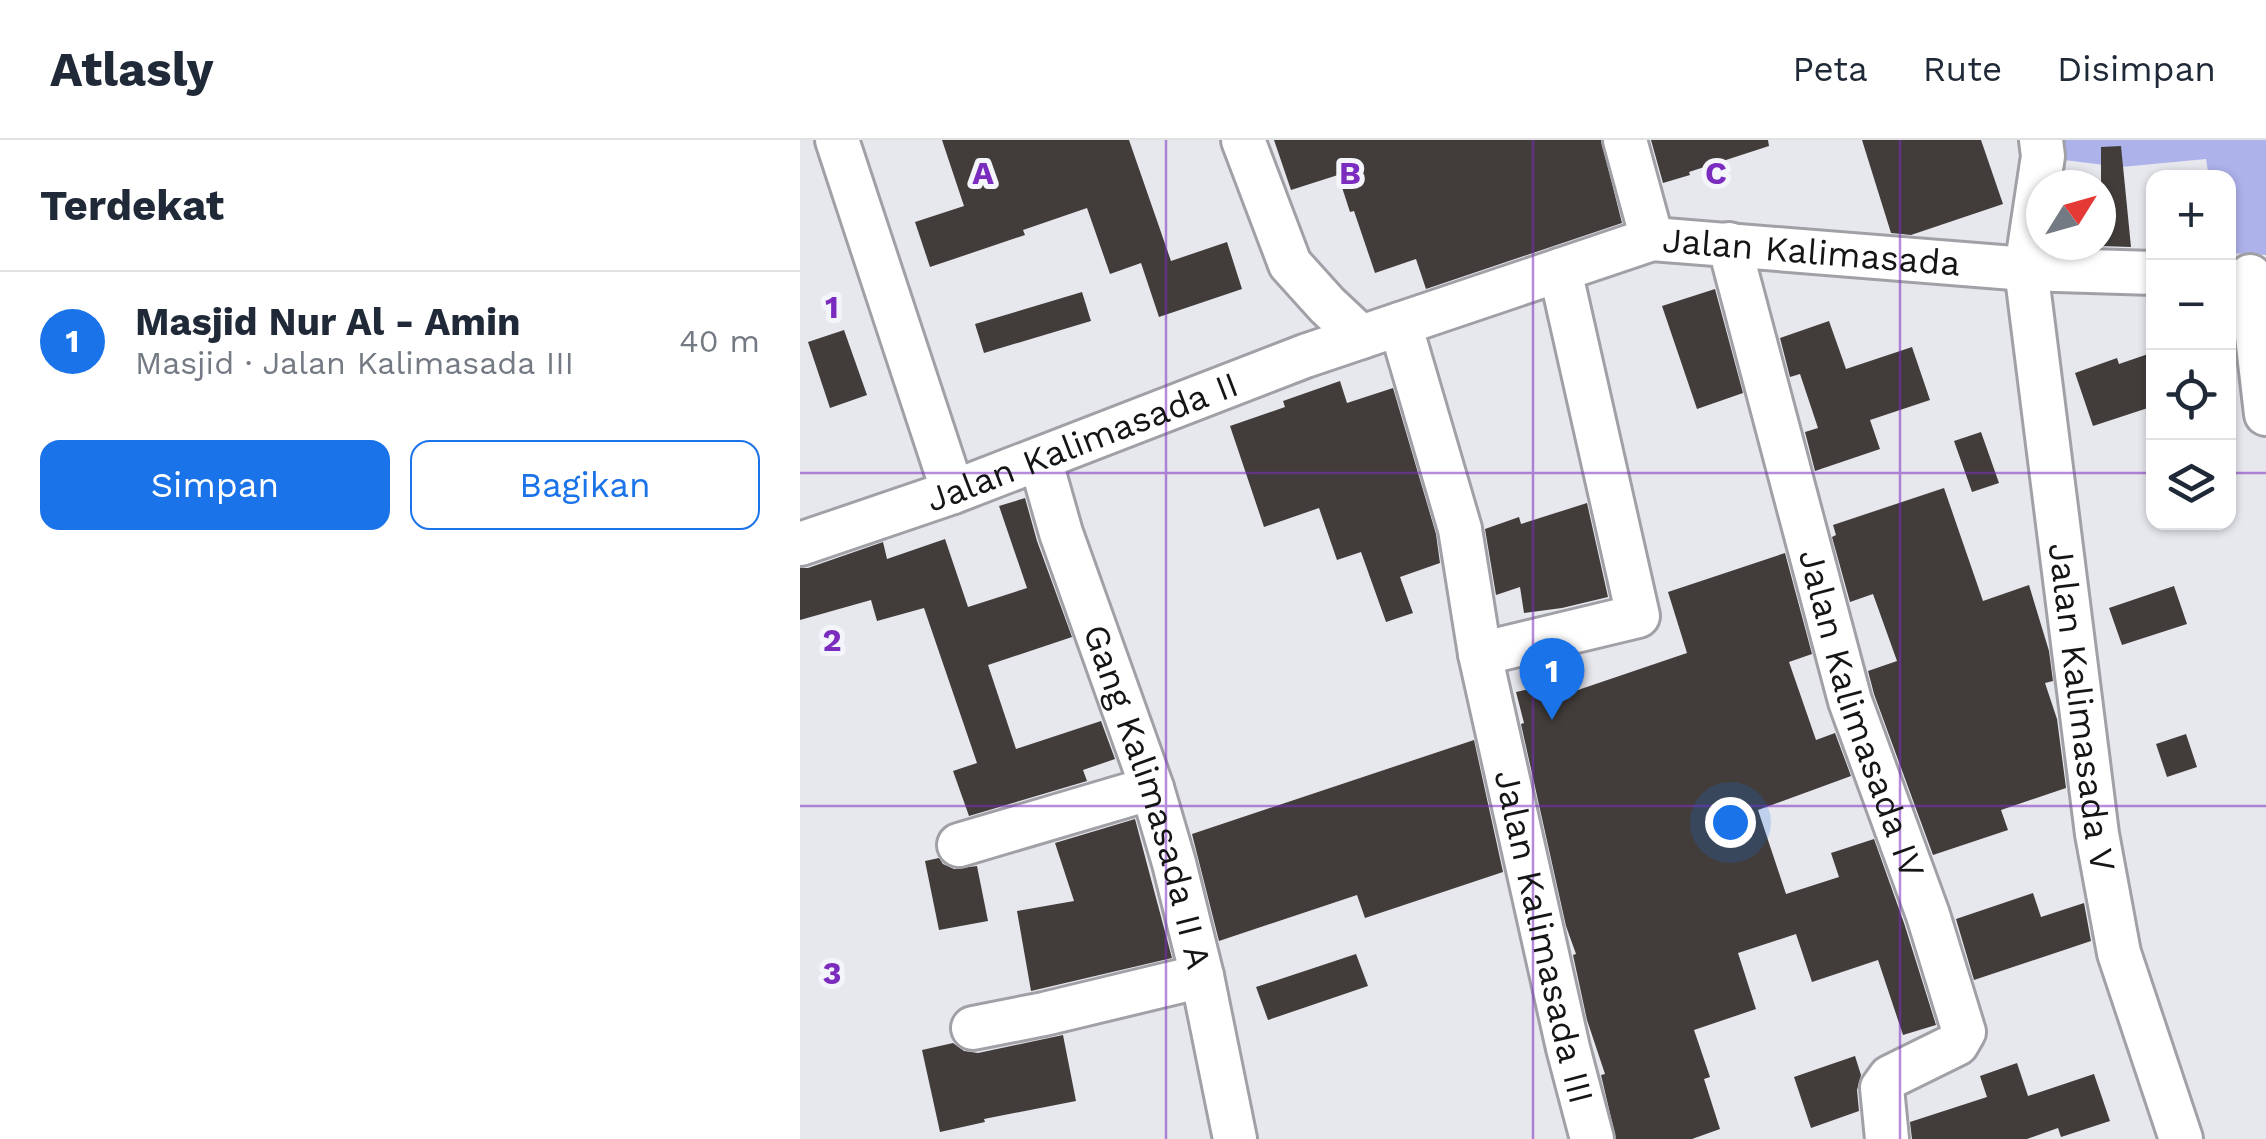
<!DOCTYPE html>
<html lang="id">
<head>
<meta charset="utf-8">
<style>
  :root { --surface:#fff; --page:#f2f2f3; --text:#1f2937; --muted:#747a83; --line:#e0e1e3; --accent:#1a73e8 }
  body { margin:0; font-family:"Work Sans",sans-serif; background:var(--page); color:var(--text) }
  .controls { position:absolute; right:30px; top:30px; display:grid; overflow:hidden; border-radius:20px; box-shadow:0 2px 8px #0004 }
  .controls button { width:90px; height:90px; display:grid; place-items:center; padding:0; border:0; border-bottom:2px solid var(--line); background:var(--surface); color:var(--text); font:50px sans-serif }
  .compass { position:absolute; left:1226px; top:30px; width:90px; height:90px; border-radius:50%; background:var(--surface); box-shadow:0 2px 8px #0004; rotate:53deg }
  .you { position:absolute; left:930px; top:682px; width:35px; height:35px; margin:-25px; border:8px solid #fff; border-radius:50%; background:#1a73e8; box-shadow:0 0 0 15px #1a73e833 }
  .badge { display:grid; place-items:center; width:65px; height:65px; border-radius:50%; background:var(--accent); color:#fff; font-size:32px; font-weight:700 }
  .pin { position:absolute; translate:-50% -82px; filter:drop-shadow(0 2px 5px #0008) }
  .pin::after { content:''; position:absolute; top:52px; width:35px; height:30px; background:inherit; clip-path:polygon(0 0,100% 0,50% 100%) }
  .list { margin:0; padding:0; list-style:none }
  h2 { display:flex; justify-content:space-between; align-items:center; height:130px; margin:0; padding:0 40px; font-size:42px }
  h2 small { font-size:32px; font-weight:400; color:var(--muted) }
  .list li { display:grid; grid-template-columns:65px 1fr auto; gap:30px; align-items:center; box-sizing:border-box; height:140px; padding:0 40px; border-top:2px solid var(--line) }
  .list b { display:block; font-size:38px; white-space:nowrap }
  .list p { margin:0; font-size:32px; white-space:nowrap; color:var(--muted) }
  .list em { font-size:32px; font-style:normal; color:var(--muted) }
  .actions { display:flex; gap:20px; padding:30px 40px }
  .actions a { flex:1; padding:22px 0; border:2px solid var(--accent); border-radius:20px; text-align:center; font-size:35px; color:var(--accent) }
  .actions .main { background:var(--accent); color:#fff }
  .icon { flex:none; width:55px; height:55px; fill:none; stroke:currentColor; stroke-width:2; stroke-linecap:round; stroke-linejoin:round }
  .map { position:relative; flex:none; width:1466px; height:999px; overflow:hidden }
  header { display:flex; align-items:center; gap:60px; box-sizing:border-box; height:140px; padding:0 50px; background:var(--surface); border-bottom:2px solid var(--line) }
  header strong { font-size:48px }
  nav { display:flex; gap:55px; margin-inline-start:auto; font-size:35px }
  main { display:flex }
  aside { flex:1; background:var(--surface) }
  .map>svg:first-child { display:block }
</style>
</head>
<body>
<header>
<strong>Atlasly</strong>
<nav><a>Peta</a><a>Rute</a><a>Disimpan</a></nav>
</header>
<main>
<aside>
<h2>Terdekat<small></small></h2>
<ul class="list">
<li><span class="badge">1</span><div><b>Masjid Nur Al - Amin</b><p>Masjid · Jalan Kalimasada III</p></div><em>40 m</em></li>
</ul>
<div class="actions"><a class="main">Simpan</a><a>Bagikan</a></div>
</aside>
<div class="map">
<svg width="1466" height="999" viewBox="0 0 1466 999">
  <rect width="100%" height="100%" fill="#e7e8ee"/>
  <path fill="#aeb2eb" d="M1257,0H1466V115L1429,113L1428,38L1409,37L1406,19L1321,27L1264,20Z"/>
  <path fill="#423d3b" d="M142,0H329L371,121L427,102L442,149L359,177L341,123L310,134L287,68L223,90L225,95L130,127L115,82L164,66Z
    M474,0H801L822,83L626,149L616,119L575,133L554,71L550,72L538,35L491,50Z
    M851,0H968L969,6L889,32L890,35L863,43Z
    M1062,0H1181L1203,64L1111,95L1091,93Z
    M1321,6L1331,107L1301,106V7Z
    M915,149L943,253L897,269L862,166Z
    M282,152L291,181L184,213L175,184Z
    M1029,181L1046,229L1112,207L1130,260L1070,280L1080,309L1015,331L1005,292L1018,288L1000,234L990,237L980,198Z
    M44,190L67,255L30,268L8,202Z
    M1354,212V266L1293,286L1275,233L1317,218L1319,224Z
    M540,241L547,263L593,248L636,394L640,423L600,437L613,473L586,482L561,412L537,420L519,368L464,387L430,286L485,267L483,261Z
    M1181,292L1199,343L1172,352L1154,301Z
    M1144,348L1183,461L1229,445L1249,511L1253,541L1245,543L1257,579L1266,648L1201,670L1208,690L1133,715L1074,554L1068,531L1097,521L1073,454L1050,462L1032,397L1036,395L1033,385Z
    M225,358L237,401L272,497L188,525L216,609L301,581L315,619L283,630L287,641L169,676L153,631L177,623L124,468L77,481L71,460L0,480V428H8L83,402L87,419L145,399L168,467L227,448L199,366Z
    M787,363L808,457L762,468L724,473L720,447L696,455L685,389L719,377L721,384Z
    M985,413L1012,514L989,522L1016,600L1035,593L1051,636L958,670L986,754L1039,737L1031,713L1074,699L1104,783L1136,885L1103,895L1078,820L1012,842L996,794L938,813L956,869L894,890L910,937L904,939L920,989L892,999H816L801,935L805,934L787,880L773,815L776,814L766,786L721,584L724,583L716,552L772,539L775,551L887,513L868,452Z
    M1374,446L1387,484L1322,505L1309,468Z
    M1386,594L1397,627L1367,637L1356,604Z
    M674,600L703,732L565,778L557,755L419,801L392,694Z
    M335,679L372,818L231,851L217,771L274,761L255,703Z
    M139,718L143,724L154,729L177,726L188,781L139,790L125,721Z
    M1233,753L1241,777L1284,763L1291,801L1174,840L1156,779Z
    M556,814L568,846L468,880L456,847Z
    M263,895L276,961L184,979L185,982L140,992L122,910L153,903L164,911L178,913Z
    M1055,916L1061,935L1057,950L1059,971L1011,988L994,937Z
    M1217,923L1228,956L1294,934L1310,981L1261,997L1258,988L1227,999H1112L1110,982L1187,957L1180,936Z"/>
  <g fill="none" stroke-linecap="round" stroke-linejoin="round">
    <g stroke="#a0a0a6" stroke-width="48">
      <g id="minor">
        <path d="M37,0L153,352"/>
        <path d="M443,0L490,124L527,165L561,197"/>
        <path d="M825,0L852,99"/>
        <path id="s1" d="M1241,0L1243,16L1226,129L1297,694L1319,813L1381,999"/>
        <path id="s2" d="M929,104L1050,561L1128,775L1164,892L1157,904L1090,937L1082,948L1087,999"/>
        <path d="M1450,136L1466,274"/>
        <path id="s3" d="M600,184L660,389L680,514L768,908L792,999"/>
        <path id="s4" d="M240,319L261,393L352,648L374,723L402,836L435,999"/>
        <path id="s5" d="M0,404L153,352L505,216L852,99L1226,129L1354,133"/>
        <path d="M680,514L838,476L760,130"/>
        <path d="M159,705L352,648"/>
        <path d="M173,888L244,874L402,836"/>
      </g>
    </g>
    <use href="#minor" stroke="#fff" stroke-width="42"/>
  </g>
  <path fill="none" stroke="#7b2cbf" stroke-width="2.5" stroke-opacity="0.55" d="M366,0V999M733,0V999M1100,0V999M0,333H1354M1428,333H1466M0,666H1466"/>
  <g text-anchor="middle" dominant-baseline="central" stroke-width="10" stroke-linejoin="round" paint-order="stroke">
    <g font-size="35" fill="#151517" stroke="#f4f5fb">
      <text stroke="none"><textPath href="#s5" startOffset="1065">Jalan Kalimasada</textPath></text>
      <text stroke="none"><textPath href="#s5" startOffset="300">Jalan Kalimasada II</textPath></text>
      <text stroke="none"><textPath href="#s1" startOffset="572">Jalan Kalimasada V</textPath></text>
      <text stroke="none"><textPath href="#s2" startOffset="488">Jalan Kalimasada IV</textPath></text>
      <text stroke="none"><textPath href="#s4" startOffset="355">Gang Kalimasada II A</textPath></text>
      <text stroke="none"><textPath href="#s3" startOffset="630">Jalan Kalimasada III</textPath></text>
    </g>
  </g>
  <g font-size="32" text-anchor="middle" font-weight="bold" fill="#7b2cbf" stroke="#f4f5fb" stroke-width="10" stroke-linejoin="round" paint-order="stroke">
    <text x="183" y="44">A</text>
    <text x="550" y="44">B</text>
    <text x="916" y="44">C</text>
    <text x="32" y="178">1</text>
    <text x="32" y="511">2</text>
    <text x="32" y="844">3</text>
  </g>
</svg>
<div class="controls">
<button>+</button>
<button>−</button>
<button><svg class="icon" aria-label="locate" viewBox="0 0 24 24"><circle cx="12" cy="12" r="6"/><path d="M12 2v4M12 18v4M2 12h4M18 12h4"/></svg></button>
<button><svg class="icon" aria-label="layers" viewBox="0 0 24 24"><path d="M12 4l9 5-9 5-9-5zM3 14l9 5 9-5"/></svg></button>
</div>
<svg class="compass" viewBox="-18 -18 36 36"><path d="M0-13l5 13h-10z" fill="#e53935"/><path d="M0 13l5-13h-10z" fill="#747a83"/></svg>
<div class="you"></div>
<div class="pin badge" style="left:752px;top:580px">1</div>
</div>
</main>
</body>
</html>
